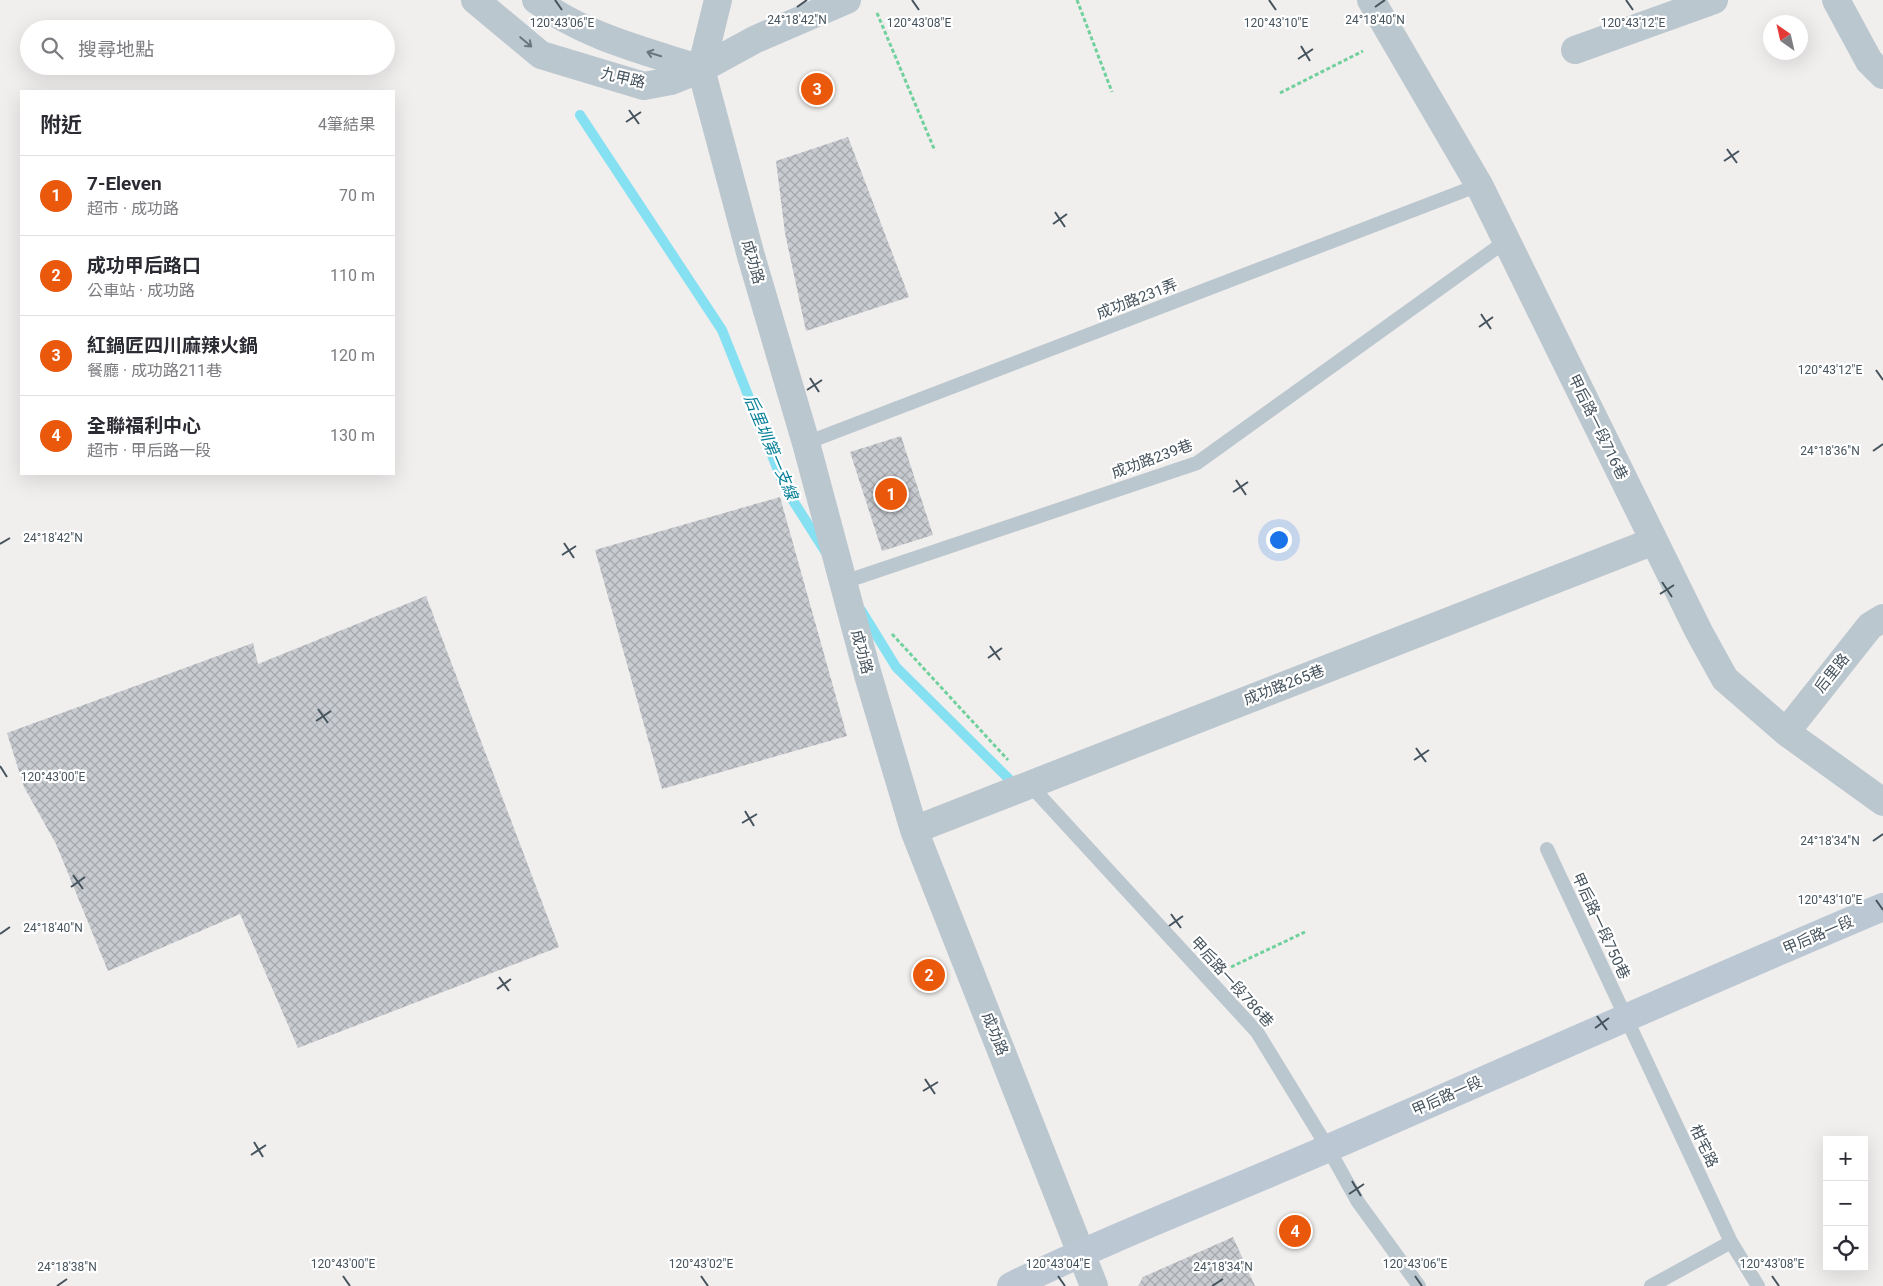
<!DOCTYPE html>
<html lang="zh-TW">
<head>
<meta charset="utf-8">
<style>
  :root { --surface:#fff; --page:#f7f7f7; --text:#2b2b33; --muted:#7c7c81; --line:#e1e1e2; --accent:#ea580c }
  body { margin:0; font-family:Roboto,"Noto Sans TC",sans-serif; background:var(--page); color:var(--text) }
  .controls { position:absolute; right:15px; bottom:15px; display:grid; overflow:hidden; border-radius:0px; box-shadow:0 5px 20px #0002 }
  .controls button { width:45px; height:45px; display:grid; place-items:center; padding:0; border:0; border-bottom:1px solid var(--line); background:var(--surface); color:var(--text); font:25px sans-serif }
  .compass { position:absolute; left:1763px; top:15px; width:45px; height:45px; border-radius:50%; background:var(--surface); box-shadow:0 5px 20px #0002; rotate:326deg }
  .you { position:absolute; left:1278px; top:539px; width:18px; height:18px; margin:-12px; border:4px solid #fff; border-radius:50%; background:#1a73e8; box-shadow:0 0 0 8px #1a73e833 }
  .badge { display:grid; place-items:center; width:32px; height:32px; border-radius:50%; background:var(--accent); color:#fff; font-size:16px; font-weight:700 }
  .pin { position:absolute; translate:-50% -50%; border:2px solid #fff; box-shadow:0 1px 5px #0006 }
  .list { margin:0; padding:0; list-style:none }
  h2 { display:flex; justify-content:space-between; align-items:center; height:65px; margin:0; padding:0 20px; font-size:21px }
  h2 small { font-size:16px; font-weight:400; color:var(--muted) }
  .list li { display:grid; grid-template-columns:32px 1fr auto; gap:15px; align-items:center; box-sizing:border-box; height:80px; padding:0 20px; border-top:1px solid var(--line) }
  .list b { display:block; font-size:19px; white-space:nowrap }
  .list p { margin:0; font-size:16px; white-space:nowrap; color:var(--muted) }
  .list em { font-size:16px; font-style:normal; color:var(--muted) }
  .icon { flex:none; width:28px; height:28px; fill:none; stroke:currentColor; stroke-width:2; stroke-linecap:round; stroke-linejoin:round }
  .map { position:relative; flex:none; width:1883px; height:1286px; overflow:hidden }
  .search { position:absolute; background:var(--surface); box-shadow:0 5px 20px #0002; left:20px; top:20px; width:375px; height:55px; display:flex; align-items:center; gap:12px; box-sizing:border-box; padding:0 18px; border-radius:28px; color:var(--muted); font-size:19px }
  .panel { position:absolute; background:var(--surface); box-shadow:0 5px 20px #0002; left:20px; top:90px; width:375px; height:385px; border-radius:0px }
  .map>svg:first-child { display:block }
</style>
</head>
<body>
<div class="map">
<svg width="1883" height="1286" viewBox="0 0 1883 1286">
  <defs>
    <pattern id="building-cross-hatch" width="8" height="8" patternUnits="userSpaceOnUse" patternTransform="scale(1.25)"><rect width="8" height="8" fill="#c8ccd1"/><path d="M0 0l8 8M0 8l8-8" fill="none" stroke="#a4a8ad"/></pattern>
  </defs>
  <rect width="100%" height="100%" fill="#f1eeee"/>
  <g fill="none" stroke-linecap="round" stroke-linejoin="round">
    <path stroke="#85e0f1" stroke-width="10" d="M580,115L722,330L785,488L825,551
      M861,610L896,667L1010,780"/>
  </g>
  <path fill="url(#building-cross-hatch)" d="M848,137L909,297L806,331L785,233L776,161Z
    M901,436L933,535L882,551L850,452Z
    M780,497L847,736L662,789L595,550Z
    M426,596L559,947L298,1048L240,914L108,971L56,844L24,787L7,733L253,643L258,664Z
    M1233,1237L1255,1286H1138L1143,1277Z"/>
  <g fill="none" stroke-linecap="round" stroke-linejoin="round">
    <path stroke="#70d19c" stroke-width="3" stroke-dasharray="4 2.5" stroke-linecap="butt" d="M1077,0L1112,92
      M877,13L935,151
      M1280,93L1363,51
      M892,634L1008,760
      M1231,967L1305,932"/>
    <path stroke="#bbc7ce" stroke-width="14" d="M806,443L1479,185
      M844,582L1197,463L1506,241
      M1030,785L1257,1032L1328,1148L1358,1202L1419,1286
      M1547,849L1731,1242L1758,1286
      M1651,1286L1731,1242"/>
    <path stroke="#bbc7ce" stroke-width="28" d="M475,0L541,55L644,86L671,81L701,69L756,39L847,0
      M536,0C583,36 645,51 701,69
      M718,0L701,69L751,256L806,443L868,675L914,830L1094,1286
      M1371,0L1479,185L1699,632L1725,679L1786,732L1883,802
      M1836,0L1869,61L1883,75
      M1575,50L1714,0
      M1786,732L1870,626L1883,618
      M914,830L1654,541"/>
    <path stroke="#bbc8d3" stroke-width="28" d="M1011,1286C1116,1235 1224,1194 1331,1147C1515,1067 1698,985 1883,907"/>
  </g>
  <defs><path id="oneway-shaft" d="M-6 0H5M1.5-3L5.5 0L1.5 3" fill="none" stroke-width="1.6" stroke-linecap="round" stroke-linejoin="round" transform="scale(1.25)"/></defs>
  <g stroke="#68767f">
    <use href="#oneway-shaft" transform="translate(526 42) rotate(40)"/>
    <use href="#oneway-shaft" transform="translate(654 54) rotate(-163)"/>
  </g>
  <path fill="none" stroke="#45535d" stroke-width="2" d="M555,0L562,10M912,0L919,10M1269,0L1276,10M1626,0L1633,10M797,7L807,0M1375,7L1385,0M1301,46L1310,61M1298,59L1313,49M629,110L639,124M626,122L641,112M1727,149L1737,163M1724,161L1739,151M1055,212L1065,227M1053,224L1067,214M1481,314L1491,329M1479,327L1493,317M1876,370L1883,380M810,378L819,392M807,390L822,380M1873,451L1883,444M1236,480L1246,495M1233,492L1248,482M564,543L574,558M0,544L10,538M562,555L576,546M1662,582L1672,597M1660,594L1674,585M990,646L1000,660M988,658L1002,648M318,709L328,723M316,721L331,711M1416,748L1426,762M1414,760L1429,750M0,766L7,777M745,811L754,826M742,823L757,814M1873,841L1883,834M73,875L83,889M71,887L85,877M1876,900L1883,910M1171,914L1181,928M1169,926L1183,916M0,934L10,927M499,977L509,991M497,989L511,979M1597,1016L1607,1030M1595,1028L1609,1018M925,1079L935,1094M923,1091L938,1082M254,1142L263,1157M251,1155L266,1145M1352,1181L1361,1196M1349,1194L1364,1184M343,1276L350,1286M701,1276L708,1286M1058,1276L1065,1286M1415,1276L1422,1286M1772,1276L1779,1286M57,1286L67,1279M1212,1286L1223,1279"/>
  <g text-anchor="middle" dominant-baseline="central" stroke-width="4.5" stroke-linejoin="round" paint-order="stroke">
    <g font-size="15" fill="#45535d" stroke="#fff">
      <text transform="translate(623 78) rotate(13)">九甲路</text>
      <text transform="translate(753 262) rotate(74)">成功路</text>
      <text transform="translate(1137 299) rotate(-21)">成功路231弄</text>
      <text transform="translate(1598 427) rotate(64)">甲后路一段716巷</text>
      <text transform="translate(1152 459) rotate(-20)">成功路239巷</text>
      <text transform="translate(862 652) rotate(75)">成功路</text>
      <text transform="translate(1832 673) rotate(-51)">后里路</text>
      <text transform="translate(1284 685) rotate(-21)">成功路265巷</text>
      <text transform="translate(1601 926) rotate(65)">甲后路一段750巷</text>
      <text transform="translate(1818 935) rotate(-23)">甲后路一段</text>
      <text transform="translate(1232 982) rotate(48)">甲后路一段786巷</text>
      <text transform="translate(995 1034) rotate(68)">成功路</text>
      <text transform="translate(1447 1096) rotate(-24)">甲后路一段</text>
      <text transform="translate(1704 1146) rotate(65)">柑宅路</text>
    </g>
    <g font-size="16" font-style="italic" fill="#078198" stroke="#fff">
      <text transform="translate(771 447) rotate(67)">后里圳第一支線</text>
    </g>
  </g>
  <g font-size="12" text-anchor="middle" fill="#45535d" stroke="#fff" stroke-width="4.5" stroke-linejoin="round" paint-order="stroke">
    <text x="797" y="24">24°18'42"N</text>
    <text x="1375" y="24">24°18'40"N</text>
    <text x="562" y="27">120°43'06"E</text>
    <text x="919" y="27">120°43'08"E</text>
    <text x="1276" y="27">120°43'10"E</text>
    <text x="1633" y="27">120°43'12"E</text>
    <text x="1830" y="374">120°43'12"E</text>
    <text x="1830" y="455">24°18'36"N</text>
    <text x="53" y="542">24°18'42"N</text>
    <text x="53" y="781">120°43'00"E</text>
    <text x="1830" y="845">24°18'34"N</text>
    <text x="1830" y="904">120°43'10"E</text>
    <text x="53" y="932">24°18'40"N</text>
    <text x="343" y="1268">120°43'00"E</text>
    <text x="701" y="1268">120°43'02"E</text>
    <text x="1058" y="1268">120°43'04"E</text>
    <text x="1415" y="1268">120°43'06"E</text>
    <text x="1772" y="1268">120°43'08"E</text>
    <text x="67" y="1271">24°18'38"N</text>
    <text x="1223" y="1271">24°18'34"N</text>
  </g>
</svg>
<div class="controls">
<button>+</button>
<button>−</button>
<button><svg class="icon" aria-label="locate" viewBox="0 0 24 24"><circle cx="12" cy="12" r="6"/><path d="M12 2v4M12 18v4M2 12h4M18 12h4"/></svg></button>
</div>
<svg class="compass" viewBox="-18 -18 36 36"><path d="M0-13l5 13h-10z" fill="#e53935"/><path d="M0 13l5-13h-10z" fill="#7c7c81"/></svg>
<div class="you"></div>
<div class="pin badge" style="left:891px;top:494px">1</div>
<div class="pin badge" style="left:929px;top:975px">2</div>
<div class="pin badge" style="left:817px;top:89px">3</div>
<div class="pin badge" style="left:1295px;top:1231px">4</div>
<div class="search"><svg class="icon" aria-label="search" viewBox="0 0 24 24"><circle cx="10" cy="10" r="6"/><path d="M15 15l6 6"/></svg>搜尋地點</div>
<section class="panel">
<h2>附近<small>4筆結果</small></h2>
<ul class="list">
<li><span class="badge">1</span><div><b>7-Eleven</b><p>超市 · 成功路</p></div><em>70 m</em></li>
<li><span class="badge">2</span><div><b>成功甲后路口</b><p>公車站 · 成功路</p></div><em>110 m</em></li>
<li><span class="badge">3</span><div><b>紅鍋匠四川麻辣火鍋</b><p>餐廳 · 成功路211巷</p></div><em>120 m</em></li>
<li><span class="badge">4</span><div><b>全聯福利中心</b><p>超市 · 甲后路一段</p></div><em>130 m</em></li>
</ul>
</section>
</div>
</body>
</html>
